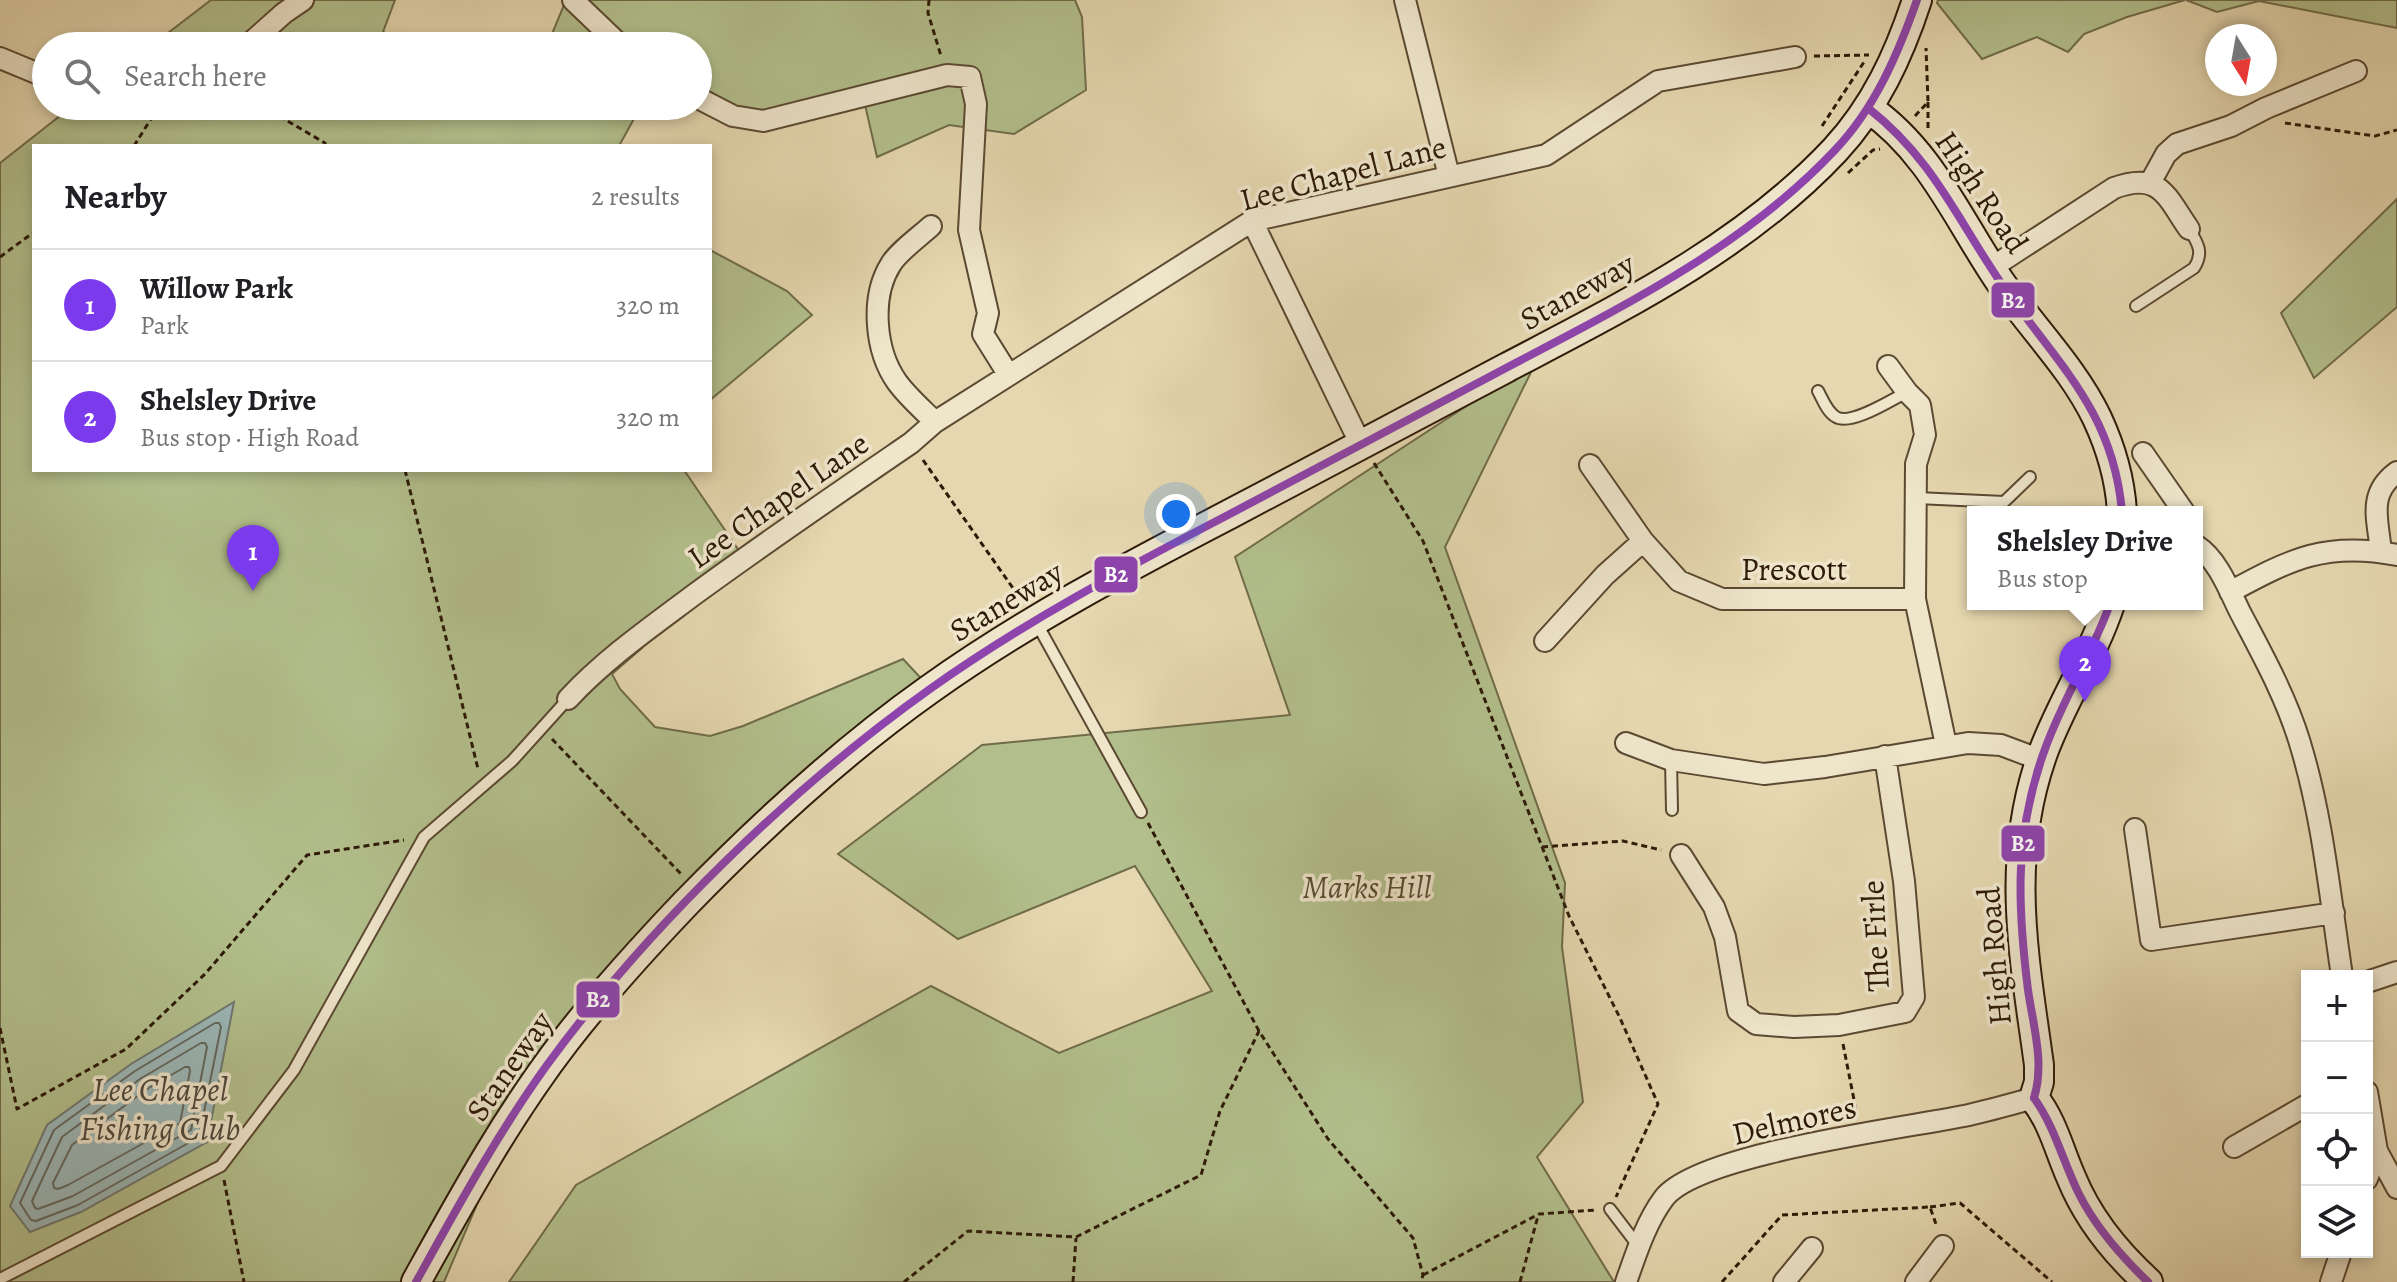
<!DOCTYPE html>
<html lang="en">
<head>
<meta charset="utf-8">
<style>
  :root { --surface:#fff; --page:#f2f2f2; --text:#202124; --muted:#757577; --line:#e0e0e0; --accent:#7c3aed }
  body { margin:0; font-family:Alegreya,serif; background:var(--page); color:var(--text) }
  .controls { position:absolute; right:24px; bottom:24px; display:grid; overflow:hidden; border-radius:0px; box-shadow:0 4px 12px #0003 }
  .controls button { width:72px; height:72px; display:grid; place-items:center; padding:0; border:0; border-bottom:2px solid var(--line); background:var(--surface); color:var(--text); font:40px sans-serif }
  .compass { position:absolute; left:2205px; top:24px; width:72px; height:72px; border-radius:50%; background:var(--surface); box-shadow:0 4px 12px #0003; rotate:169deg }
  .you { position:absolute; left:1176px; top:514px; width:28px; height:28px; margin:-20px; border:6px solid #fff; border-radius:50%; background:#1a73e8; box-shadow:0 0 0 12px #1a73e833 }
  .badge { display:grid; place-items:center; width:52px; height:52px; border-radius:50%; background:var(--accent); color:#fff; font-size:26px; font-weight:700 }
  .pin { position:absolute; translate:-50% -66px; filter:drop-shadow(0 2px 4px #0008) }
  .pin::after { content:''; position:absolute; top:42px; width:28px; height:24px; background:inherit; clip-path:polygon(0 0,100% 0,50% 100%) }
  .popup { position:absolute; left:1967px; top:506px; width:236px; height:104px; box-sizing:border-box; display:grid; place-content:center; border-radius:0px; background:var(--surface); filter:drop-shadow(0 2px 6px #0005); font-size:26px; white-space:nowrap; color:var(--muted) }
  .popup b { font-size:30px; color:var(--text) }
  .popup::after { content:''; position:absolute; left:50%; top:100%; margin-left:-16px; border:16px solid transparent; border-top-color:var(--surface) }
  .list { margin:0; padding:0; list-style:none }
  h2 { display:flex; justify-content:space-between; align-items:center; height:104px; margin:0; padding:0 32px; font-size:34px }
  h2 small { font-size:26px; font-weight:400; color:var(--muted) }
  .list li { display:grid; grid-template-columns:52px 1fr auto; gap:24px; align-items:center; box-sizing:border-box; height:112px; padding:0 32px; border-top:2px solid var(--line) }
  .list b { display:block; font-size:30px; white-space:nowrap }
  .list p { margin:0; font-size:26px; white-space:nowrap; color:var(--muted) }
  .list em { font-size:26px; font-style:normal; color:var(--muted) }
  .icon { flex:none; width:44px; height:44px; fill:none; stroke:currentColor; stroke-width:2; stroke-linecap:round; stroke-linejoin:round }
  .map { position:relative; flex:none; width:2397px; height:1282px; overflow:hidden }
  .search { position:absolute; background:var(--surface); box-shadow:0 4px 12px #0003; left:32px; top:32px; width:680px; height:88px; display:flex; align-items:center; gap:20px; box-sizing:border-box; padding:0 28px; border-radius:44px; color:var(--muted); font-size:30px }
  .panel { position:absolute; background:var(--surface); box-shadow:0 4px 12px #0003; left:32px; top:144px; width:680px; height:328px; border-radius:0px }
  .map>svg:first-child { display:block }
</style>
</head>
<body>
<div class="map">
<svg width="2397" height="1282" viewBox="0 0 2397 1282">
  <rect width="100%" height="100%" fill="#e5d7af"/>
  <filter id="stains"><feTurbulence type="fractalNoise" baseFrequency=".0025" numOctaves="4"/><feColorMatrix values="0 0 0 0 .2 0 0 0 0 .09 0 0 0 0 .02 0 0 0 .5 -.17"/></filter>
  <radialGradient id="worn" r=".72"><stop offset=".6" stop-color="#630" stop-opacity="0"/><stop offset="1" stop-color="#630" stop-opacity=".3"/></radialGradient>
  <path fill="#b2bf8c" stroke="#706c4a" stroke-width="2" d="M211,0H395L383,32L418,46H151Z
    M566,0H1075L1082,17L1086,90L1014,134L949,125L877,157L863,96L763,121L698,98V46H547Z
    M1938,0H2185L2127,17L2084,34L2068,52L2037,37L1982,59L1937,3Z
    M2186,0H2397V28L2259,1L2217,12Z
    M48,106H641L619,146H34V470H684L744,558L637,638L642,648L612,674L620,689L655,727L710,736L743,726L903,659L930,688L804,789L517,1110L444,1282H0V163L61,115Z
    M2397,199V307L2314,378L2281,313Z
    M710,250L787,291L812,315L710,400Z
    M1537,360L1445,547L1565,883L1562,947L1583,1102L1537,1157L1614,1282H509L576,1185L931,986L1059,1053L1212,991L1135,866L958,939L838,854L982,745L1290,715L1235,557Z"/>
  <path fill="#9bb7b7" stroke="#6f7871" stroke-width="2" d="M234,1002L207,1142L81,1212L30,1232L10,1206L47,1125L131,1064Z"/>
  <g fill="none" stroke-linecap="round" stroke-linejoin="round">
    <path stroke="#64685f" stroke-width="2" d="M215,1023H219L221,1027L199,1137L78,1205L36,1221L31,1220L20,1203L54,1130L135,1071Z
      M201,1043H205L207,1047L191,1130L73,1196L38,1209L35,1208L32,1201L62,1137L140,1079Z
      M185,1067H189L190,1071L180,1123L68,1185L58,1189L54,1188L53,1183L72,1145L147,1089Z"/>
    <g stroke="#5b4931" stroke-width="14">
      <path id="lane" d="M2136,306L2194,268C2204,253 2198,243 2189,229
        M1818,391C1823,400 1827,412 1836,417C1851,426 1891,400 1907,392
        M1917,498L2004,502L2030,477
        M1036,622L1141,812
        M1671,760L1672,810
        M1610,1209L1639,1247
        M0,1279L221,1166L294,1070L424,837L512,761L568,699"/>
    </g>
    <g stroke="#5b4931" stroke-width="24">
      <path id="street" d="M573,0L621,46
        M1405,0L1449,176
        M247,46L284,13L303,0
        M0,58L46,77
        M698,98L733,116L763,121L947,75L970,77L976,104L969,230L988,313L983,334L1008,374
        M2150,183L2166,154L2177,144L2231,126L2266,108L2356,71
        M1252,221L1361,445
        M931,226C919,237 898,252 891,264C870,297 875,351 897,382C907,396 922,409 935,422
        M1991,268L2114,188C2160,171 2166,196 2189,229
        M1888,366L1907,392L1920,405L1925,435L1916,464L1915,599L1946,745
        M2143,453L2184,512
        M1590,465L1643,541L1679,581L1722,599H1915
        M2197,546C2218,560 2229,590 2240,612C2262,654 2285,695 2299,740C2323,817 2330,897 2342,976
        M2381,552C2378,519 2367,494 2397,472
        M2230,592C2291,559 2326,541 2397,555
        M1545,641L1605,575L1643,541
        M568,699C605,659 651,627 695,594C766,542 838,493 911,443L935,422L1252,221L1546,155L1658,81L1795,57
        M1626,743L1671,760L1764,774L1825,767L1968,743L2001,745L2041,760
        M2135,829L2151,940L2334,913
        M1681,855L1714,907L1725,937L1738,1011L1756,1024L1794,1027L1839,1025L1905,1012L1914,997L1904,881L1885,756
        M2367,982L2397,972
        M2367,1092L2377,1151L2367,1179
        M2234,1147L2307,1105
        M2377,1151L2397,1188
        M1626,1282C1636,1254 1646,1222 1664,1198C1699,1153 1907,1128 1969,1115C1991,1110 2012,1104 2034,1098
        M1784,1282L1812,1248
        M1916,1282L1943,1246
        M2331,1282L2341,1252"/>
    </g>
    <g stroke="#2d1a07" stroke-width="32">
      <path id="secondary" d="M1868,108C1931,151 1959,222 2001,283C2032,328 2073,368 2097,418C2111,448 2120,478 2122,512
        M2110,604C2093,655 2063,700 2044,750C2004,859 2024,955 2039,1065V1082L2034,1098C2053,1122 2059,1150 2071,1177C2088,1219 2115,1252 2148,1282
        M416,1282C462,1199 508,1115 566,1040C603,992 644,947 686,903C762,825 841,752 930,689C1024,622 1126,568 1228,515C1321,466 1414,417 1506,368C1622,307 1744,247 1835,150C1875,107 1899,55 1917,0"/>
    </g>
    <path stroke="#2d1a07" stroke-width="3" stroke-dasharray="6 4" stroke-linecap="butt" d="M929,0L928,13L941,56
      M1814,56L1869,55
      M1928,102V130
      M262,106L325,143V146
      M1915,116L1928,102L1926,48
      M2285,123L2375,136L2397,130
      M1822,126L1864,62
      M134,146L159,106
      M1848,173L1873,150L1880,149
      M0,257L34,232
      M923,460L1022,601
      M1374,463L1423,541L1569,916L1620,1018L1658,1104L1616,1197
      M405,470L478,769
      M552,739L682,875
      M1148,823L1259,1031L1328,1139L1413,1238L1423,1275L1421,1282
      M1542,847L1623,841L1661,850
      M0,1028L17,1109L126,1049L205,974L307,855L404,840
      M1843,1044L1857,1115
      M224,1180L244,1282
      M1930,1207L1960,1203L2052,1282
      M1423,1275L1539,1214L1596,1210
      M904,1282L968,1231L1076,1237L1201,1175L1220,1111L1259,1031
      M1073,1282L1076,1238
      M1520,1282L1538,1216
      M1722,1282L1782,1215L1930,1207L1937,1227"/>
    <use href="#lane" stroke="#eee5cb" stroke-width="10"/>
    <use href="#street" stroke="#eee5cb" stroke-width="20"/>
    <use href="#secondary" stroke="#eee5cb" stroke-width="28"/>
    <g stroke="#eee5cb" stroke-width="14">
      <path id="bus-1" d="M1868,108C1933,159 1956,217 2001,283C2055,362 2113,409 2122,512
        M2034,1098C2045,1063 2033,1025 2028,990C2023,950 2019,908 2021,868C2023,827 2031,787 2045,749C2063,699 2092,654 2110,604
        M2034,1098C2055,1127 2063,1162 2079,1194C2096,1228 2121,1256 2148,1282
        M416,1282C457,1208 498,1133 547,1065C648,927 791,788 930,689C1024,622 1126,568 1228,515C1321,466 1413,417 1506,368C1622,307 1744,247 1835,150C1875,108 1898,54 1917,0"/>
    </g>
    <use href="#bus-1" stroke="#8e44ad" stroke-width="8"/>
  </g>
  <g text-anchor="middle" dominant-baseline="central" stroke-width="7" stroke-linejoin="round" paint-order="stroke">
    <g font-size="32" fill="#2d1a07" stroke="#eee5cb">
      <text transform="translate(1343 173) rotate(-15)">Lee Chapel Lane</text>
      <text transform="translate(1982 192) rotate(56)">High Road</text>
      <text transform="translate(1577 291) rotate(-29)">Staneway</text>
      <text transform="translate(778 500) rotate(-35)">Lee Chapel Lane</text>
      <text x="1794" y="569">Prescott</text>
      <text transform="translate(1006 601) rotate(-31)">Staneway</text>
      <text transform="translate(1875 936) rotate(-93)">The Firle</text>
      <text transform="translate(1994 956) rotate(-95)">High Road</text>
      <text transform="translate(509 1066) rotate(-55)">Staneway</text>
      <text transform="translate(1794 1120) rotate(-13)">Delmores</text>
    </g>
    <g font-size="32" font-style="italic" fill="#554c2f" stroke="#eee5cb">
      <text x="1367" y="887">Marks Hill</text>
    </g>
    <g font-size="34" font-style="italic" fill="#4e493c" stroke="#eee5cb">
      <text x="160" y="1089">Lee Chapel<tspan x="160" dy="39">Fishing Club</tspan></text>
    </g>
  </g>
  <g stroke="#eee5cb" stroke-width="3">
    <rect x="1990" y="281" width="46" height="38" rx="8" fill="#8e44ad"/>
    <rect x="1093" y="555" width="46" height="39" rx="8" fill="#8e44ad"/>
    <rect x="2000" y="824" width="46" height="39" rx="8" fill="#8e44ad"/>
    <rect x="575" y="980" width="46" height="39" rx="8" fill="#8e44ad"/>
  </g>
  <g font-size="22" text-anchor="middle" font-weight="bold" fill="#fff">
    <text x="2013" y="308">B2</text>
    <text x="1116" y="582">B2</text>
    <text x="2023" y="851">B2</text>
    <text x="598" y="1007">B2</text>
  </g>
  <rect width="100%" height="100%" filter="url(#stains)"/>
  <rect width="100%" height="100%" fill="url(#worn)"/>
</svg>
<div class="controls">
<button>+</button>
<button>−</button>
<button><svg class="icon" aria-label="locate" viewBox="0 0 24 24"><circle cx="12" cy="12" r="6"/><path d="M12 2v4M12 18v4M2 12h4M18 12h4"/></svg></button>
<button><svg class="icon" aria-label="layers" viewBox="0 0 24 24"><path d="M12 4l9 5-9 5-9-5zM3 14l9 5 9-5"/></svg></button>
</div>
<svg class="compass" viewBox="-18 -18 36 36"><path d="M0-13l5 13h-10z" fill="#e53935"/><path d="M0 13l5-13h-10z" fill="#757577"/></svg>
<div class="you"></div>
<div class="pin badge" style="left:253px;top:591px">1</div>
<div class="pin badge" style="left:2085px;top:702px">2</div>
<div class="popup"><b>Shelsley Drive</b>Bus stop</div>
<div class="search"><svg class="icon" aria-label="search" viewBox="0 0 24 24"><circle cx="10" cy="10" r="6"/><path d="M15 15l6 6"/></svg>Search here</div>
<section class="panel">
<h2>Nearby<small>2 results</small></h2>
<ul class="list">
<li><span class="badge">1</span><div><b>Willow Park</b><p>Park</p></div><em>320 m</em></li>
<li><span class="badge">2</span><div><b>Shelsley Drive</b><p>Bus stop · High Road</p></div><em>320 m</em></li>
</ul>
</section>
</div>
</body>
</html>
